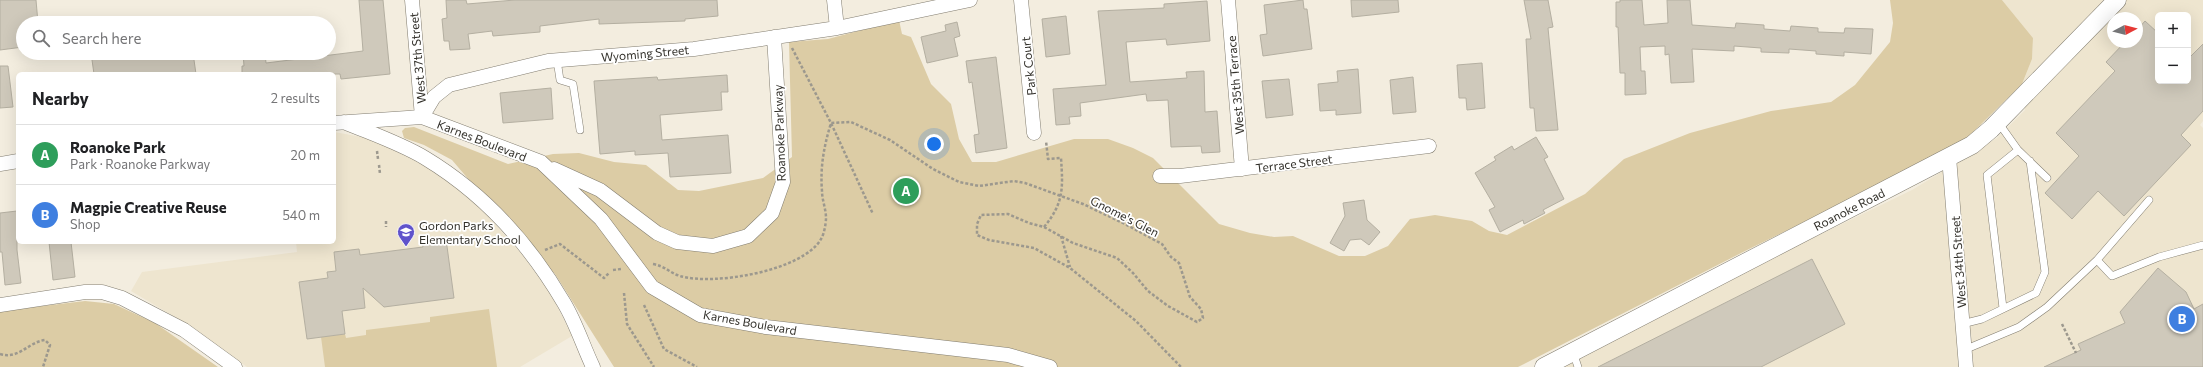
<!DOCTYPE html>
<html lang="en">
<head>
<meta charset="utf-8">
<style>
  :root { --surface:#fff; --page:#f2f2f2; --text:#202124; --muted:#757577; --line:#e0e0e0; --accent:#2563eb }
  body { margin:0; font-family:Commissioner,sans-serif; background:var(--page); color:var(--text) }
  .controls { position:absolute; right:12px; top:12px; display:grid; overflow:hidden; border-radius:6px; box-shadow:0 4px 16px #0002 }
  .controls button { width:36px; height:36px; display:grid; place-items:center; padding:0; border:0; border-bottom:1px solid var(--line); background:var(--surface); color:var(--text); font:20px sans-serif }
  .compass { position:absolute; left:2107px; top:12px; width:36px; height:36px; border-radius:50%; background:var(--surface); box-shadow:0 4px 16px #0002; rotate:83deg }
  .you { position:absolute; left:934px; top:144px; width:14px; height:14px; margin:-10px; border:3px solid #fff; border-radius:50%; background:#1a73e8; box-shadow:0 0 0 6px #1a73e833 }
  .badge { display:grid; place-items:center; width:26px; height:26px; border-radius:50%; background:var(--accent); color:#fff; font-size:13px; font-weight:700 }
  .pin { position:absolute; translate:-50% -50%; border:2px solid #fff; box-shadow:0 1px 4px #0006 }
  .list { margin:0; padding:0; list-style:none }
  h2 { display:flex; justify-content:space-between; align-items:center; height:52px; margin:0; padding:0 16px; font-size:17px }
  h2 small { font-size:13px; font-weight:400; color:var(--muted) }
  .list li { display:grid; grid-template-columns:26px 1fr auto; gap:12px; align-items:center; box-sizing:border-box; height:60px; padding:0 16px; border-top:1px solid var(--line) }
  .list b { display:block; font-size:15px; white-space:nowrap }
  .list p { margin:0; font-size:13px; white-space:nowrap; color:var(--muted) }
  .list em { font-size:13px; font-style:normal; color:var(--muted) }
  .icon { flex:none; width:22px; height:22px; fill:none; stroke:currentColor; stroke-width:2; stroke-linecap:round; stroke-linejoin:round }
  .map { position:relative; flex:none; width:2203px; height:367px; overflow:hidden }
  .search { position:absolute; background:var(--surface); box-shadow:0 4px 16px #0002; left:16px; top:16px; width:320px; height:44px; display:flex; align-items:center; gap:10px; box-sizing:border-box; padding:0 14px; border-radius:22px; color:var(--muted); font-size:15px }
  .panel { position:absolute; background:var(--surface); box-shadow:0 4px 16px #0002; left:16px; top:72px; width:320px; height:172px; border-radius:6px }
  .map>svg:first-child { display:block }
</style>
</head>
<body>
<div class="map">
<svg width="2203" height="367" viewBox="0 0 2203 367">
  <rect width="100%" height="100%" fill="#f3eddf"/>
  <path fill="#eee5cf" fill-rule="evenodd" d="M2002,0H2203V121L2200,125L2203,128V367H1559L1708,289L1912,190L1997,138L2025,110L2022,84L2032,59L2033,38ZM2158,15H2188V81H2158ZM2113,18H2137V42H2113Z
    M334,132L373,139L425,162L476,203L522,254L552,296L572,336L520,367H247L195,329L131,291L142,272L297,252L296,242H334Z"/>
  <path fill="#dccca5" d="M1890,0H2002L2033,38L2032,59L2022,84L1968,137L1902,174L1745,251L1518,367H614L555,274L511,229L452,160L424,145L404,138L402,131L405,128L414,127L508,164L553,154L579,153L614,162L646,165L678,190L699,191L763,178L792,157L789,42L828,39L899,20L902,34L911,37L931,84L951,104L959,139L972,162H996L1074,139H1108L1133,148L1153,158L1219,224L1250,233L1274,237L1293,236L1339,256H1365L1388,246L1410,219L1435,215L1472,221L1489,231L1507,235L1585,194L1624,159L1690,133L1771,111L1831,102L1855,85L1890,42L1893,23Z
    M85,301L114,304L155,323L218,367H0V311Z
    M489,309L497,367H325L321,337L345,334L346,338L366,335V330L430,322V317Z"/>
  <path fill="#cfc9bb" stroke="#b4afa1" d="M0,0H36L38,23H23V47L0,50Z
    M359,0H383L390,74L341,79L340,74H242V66H244L243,53H265L266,63L363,51Z
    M446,0H466L467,4L515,0H717L718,16L685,19V21L599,24V19L540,26V32L493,36L492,31L468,34L470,49L450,50L449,41H444L442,19L447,18Z
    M1303,0L1304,9H1307L1312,49L1263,56L1260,35L1267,34L1264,5Z
    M1351,0H1398L1399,12L1352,17Z
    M1524,0H1548L1553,27L1548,28L1558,130L1536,131L1534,108H1530L1526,39H1531Z
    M1620,0H1642L1644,25L1668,23L1667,0H1690L1692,25L1735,28L1736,23L1764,25V29L1790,31L1791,26L1818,28V32L1844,33L1845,28L1873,29L1871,54L1844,52V56L1816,54V51L1789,49V53L1761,52V48L1734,46V51L1692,49L1694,82L1671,83L1669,54L1665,55V46L1640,47L1641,71H1645L1646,94L1625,95V73H1620L1618,27H1616V2H1620Z
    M1207,1L1210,41L1167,45L1166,39L1126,42L1130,82L1187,78L1186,72L1204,71L1205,112L1217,111L1220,152L1202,153L1201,146L1171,147L1168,100L1147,101L1146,94L1080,103L1081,116L1069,117L1070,124L1056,125L1053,89L1106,85L1098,11L1164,8V4Z
    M1066,16L1070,54L1046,57L1042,19Z
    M2145,21L2158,33V81H2188V59L2203,44V111L2181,135L2191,145L2124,216L2098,191L2072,219L2045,193L2079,156L2056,133L2115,71L2106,62L2125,42H2137V30Z
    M957,22L960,36L954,38L958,56L927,63L921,37L946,31L945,25Z
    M91,53H120L121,57L152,53H193L196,74H94Z
    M996,57L1007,148L976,153L974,135L979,134L972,82L969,83L966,61Z
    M1482,63L1485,108L1467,110L1466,98H1459L1457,65Z
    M0,66H8L13,107L0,108Z
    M1358,69L1361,113L1336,115V110L1320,111L1318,84L1338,82L1337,71Z
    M727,75L728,92H721L722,110L660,115L662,140L728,135L731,173L670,177L668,153L635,155V151L600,154L594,81L657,77L658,80Z
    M1413,77L1416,112L1393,114L1390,80Z
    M1289,79L1293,115L1266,118L1262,81Z
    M551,88L553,119L503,123L500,93Z
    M1536,137L1548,157L1544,159L1564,199L1543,210L1545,213L1524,224L1523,220L1500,232L1489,210L1495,207L1475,173L1496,160L1494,157L1512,146L1514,150Z
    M1364,200L1367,220L1380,232L1369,245L1361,239L1350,240L1344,251L1330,243L1345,216L1343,203Z
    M17,211V250L21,283L5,285L2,252H0V213Z
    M446,239L454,298L384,307L363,288L365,308L342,311L345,334L307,339L299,282L328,278L327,272L336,271L334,252L359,249L360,255L423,247L422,242Z
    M49,242H71L75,277L53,280Z
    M1812,259L1845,324L1761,367H1598Z
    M2158,268L2186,292L2194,309L2203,304V367H2044L2081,350L2078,344L2125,323L2120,312Z"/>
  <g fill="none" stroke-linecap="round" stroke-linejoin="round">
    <g stroke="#827d70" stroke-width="8">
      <path id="service" d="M557,60L560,80L573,84L580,130
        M1998,122L2018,150L2047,178
        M2097,260L2149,200
        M2003,308L1987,175L2018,150
        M1962,324L1982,319L2036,293L2045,272L2030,161
        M1964,350L2019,327L2047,307L2097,260L2112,276L2159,257L2203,245
        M1573,352L1578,367"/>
    </g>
    <g stroke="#827d70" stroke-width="15">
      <path id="minor" d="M412,0L422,117
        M834,0L837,28
        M1021,0L1034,133
        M1228,0L1242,169
        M422,117L434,97L449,85L548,61L694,49L837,28L970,0
        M344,122C370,133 400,143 425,158C483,193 530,245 564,303C576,323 583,346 593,367
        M334,123L422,117L541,162L601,219L652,287L700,315L766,327L1008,355L1050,367
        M1949,157L1966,367
        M0,164L18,161
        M554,169L600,190L657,233L677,242L713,246L748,236L772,213L783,182L774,37
        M1160,176H1180L1429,146
        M0,305L85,292H102L122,298L184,330L235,367"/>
    </g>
    <g stroke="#827d70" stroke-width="19">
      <path id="tertiary" d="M1544,367L1972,145L1991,129L2117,0"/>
    </g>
    <path stroke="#9c988e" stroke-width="2.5" stroke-dasharray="3 2" stroke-linecap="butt" d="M792,48L831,123L873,214
      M377,151L378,159
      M379,165L380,174
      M386,221V227
      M1044,227C1064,203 1063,188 1061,158L1048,159L1046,141
      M1061,236L1070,267
      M545,250L560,244L604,278L609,273
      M653,264C665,266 670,273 680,276C713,286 803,271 821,239C824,235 826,223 826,218C826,209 822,200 822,191C820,167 824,146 831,123L851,122L890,140L933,169L959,182L979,186L1014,181L1025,183L1083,204L1125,224L1162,244L1171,257L1179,263L1190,297L1201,309L1203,318L1197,322L1168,306L1148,291L1133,273L1117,258L1073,243L1044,227L1029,223L1008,214L981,215L977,224V235L989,240L1034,248L1070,268L1136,321L1181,367
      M613,270L621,269
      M624,293L627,324L654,367
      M644,305L664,349L697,367
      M2062,324L2076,353
      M0,354C19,360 28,342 45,340L50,345L43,367"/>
    <use href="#service" stroke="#fff" stroke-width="7"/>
    <use href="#minor" stroke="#fff" stroke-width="14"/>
    <use href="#tertiary" stroke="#fff" stroke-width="18"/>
  </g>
  <defs>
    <g id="school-pin" transform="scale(0.9)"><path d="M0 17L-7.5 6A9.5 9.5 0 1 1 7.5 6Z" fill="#5f52cb" stroke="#fff"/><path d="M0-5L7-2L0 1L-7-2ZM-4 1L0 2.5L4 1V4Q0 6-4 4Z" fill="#fff"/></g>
  </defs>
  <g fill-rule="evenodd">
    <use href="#school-pin" x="406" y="232"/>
  </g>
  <g text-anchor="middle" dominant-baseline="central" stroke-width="3.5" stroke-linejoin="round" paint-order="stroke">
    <g font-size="12" fill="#33312b" stroke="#fff">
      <text transform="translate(645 53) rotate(-5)">Wyoming Street</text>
      <text transform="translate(417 58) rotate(-95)">West 37th Street</text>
      <text transform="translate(1028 66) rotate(-96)">Park Court</text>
      <text transform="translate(1235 85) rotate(-95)">West 35th Terrace</text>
      <text transform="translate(779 133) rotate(-92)">Roanoke Parkway</text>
      <text transform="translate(482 140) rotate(21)">Karnes Boulevard</text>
      <text transform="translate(1294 163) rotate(-7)">Terrace Street</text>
      <text transform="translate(1849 209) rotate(-27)">Roanoke Road</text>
      <text transform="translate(1125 216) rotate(27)">Gnome's Glen</text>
      <text transform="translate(1958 262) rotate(-94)">West 34th Street</text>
      <text transform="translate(750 322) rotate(10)">Karnes Boulevard</text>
    </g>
    <g font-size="12" fill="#33312b" stroke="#fff" text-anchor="start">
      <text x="419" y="225">Gordon Parks<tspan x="419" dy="14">Elementary School</tspan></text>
    </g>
  </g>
</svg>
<div class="controls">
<button>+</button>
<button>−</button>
</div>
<svg class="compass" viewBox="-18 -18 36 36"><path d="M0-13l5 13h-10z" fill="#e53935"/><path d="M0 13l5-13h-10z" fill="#757577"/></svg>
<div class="you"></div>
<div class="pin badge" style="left:906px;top:191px;background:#2e9e5b">A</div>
<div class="pin badge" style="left:2182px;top:319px;background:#3f7fe0">B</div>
<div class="search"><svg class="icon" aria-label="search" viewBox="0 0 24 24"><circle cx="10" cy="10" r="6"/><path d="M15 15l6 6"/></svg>Search here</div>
<section class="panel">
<h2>Nearby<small>2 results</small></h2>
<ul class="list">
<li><span class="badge" style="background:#2e9e5b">A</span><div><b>Roanoke Park</b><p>Park · Roanoke Parkway</p></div><em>20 m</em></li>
<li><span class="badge" style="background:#3f7fe0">B</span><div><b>Magpie Creative Reuse</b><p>Shop</p></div><em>540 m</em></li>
</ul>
</section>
</div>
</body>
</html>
